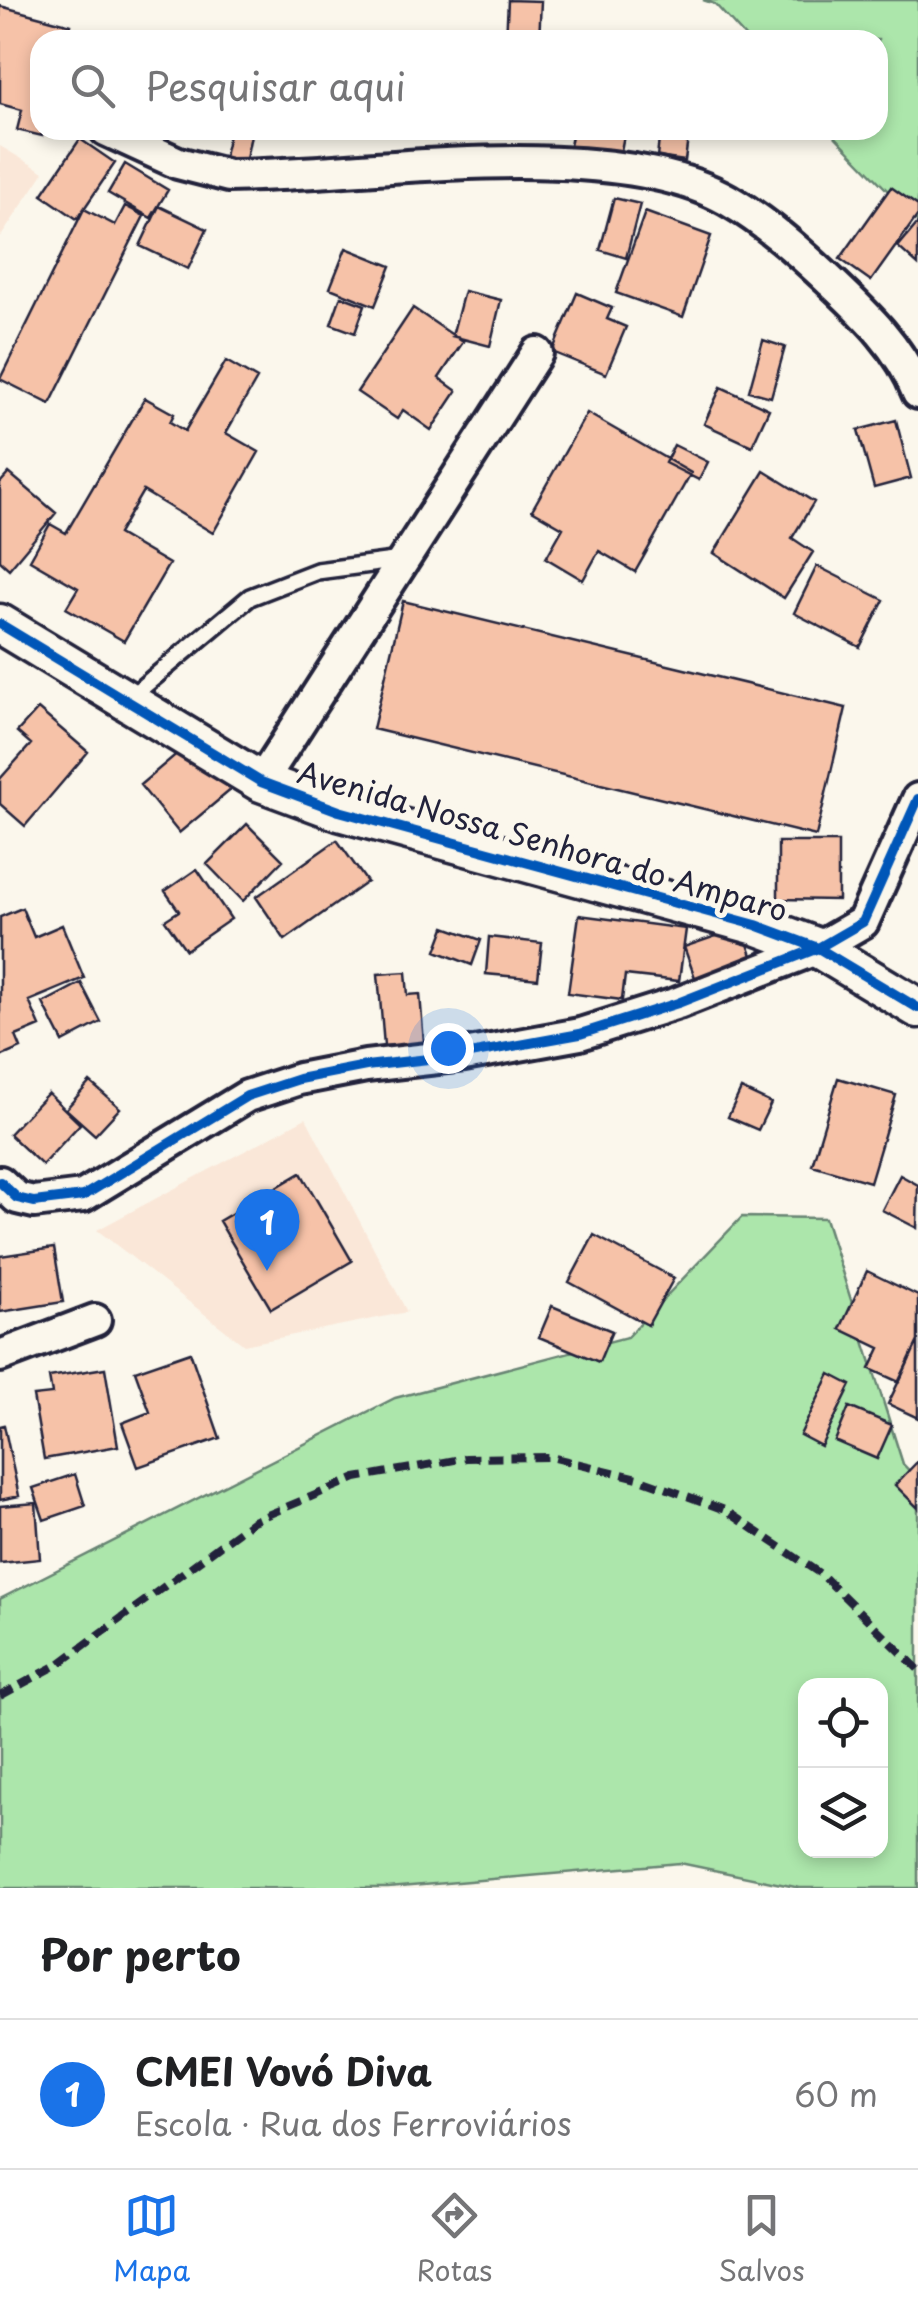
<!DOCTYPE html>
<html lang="pt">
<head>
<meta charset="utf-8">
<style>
  :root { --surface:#fff; --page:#f6f6f6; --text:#202124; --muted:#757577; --line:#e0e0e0; --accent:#1a73e8 }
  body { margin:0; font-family:"Playpen Sans",sans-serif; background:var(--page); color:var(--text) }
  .controls { position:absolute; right:30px; bottom:30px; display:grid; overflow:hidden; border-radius:20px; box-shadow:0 5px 15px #0003 }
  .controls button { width:90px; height:90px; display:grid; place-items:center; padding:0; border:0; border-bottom:2px solid var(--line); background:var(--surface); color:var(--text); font:50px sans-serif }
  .you { position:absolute; left:448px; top:1048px; width:35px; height:35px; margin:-25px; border:8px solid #fff; border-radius:50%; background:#1a73e8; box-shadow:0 0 0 15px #1a73e833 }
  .badge { display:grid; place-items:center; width:65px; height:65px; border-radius:50%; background:var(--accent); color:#fff; font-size:32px; font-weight:700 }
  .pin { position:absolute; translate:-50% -82px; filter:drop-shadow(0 2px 5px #0008) }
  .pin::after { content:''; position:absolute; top:52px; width:35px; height:30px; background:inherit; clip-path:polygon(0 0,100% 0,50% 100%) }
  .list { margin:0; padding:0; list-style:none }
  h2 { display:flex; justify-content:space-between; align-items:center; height:130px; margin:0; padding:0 40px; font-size:42px }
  h2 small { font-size:32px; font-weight:400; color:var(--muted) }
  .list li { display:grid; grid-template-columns:65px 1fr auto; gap:30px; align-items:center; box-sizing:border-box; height:150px; padding:0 40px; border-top:2px solid var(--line) }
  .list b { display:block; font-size:38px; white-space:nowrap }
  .list p { margin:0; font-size:32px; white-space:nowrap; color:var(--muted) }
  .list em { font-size:32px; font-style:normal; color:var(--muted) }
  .icon { flex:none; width:55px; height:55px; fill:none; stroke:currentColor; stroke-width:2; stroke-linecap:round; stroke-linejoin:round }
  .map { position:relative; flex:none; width:918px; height:1888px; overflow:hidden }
  .search { position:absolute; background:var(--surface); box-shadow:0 5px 15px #0003; left:30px; right:30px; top:30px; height:110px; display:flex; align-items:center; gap:25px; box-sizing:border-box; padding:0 35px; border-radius:30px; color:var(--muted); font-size:38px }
  .sheet { height:280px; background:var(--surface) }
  nav { display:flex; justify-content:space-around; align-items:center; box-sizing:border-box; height:140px; border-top:2px solid var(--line); background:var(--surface); font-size:28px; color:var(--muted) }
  nav a { display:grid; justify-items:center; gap:5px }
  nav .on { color:var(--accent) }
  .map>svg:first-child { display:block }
</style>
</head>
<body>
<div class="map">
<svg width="918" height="1888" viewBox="0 0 918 1888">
  <rect width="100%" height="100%" fill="#fbf7ec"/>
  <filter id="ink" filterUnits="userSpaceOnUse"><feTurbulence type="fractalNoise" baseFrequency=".01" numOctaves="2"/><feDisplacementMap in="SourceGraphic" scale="20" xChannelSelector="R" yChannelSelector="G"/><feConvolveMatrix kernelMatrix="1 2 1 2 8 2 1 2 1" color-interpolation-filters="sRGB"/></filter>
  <g filter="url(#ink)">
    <path fill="#fae7d8" d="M0,146L44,172L0,238Z
      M306,1118L407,1312L244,1345L97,1230Z"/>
    <path fill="#ace6ab" stroke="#678473" stroke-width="2.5" fill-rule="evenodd" d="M703,0H918V222L829,130H878V40H748L715,4Z
      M742,1217L825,1218L903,1464L918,1480V1888H800L680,1863L388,1888H0V1599L395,1398L627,1337ZM806,1686H880V1850H806Z"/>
    <path fill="#f6c2a8" stroke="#22223b" stroke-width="2.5" d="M508,0L541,1L539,40H506Z
      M0,6L71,25L67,40H40L42,136L17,130L22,110L0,104Z
      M230,130H252L244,169L222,165Z
      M573,130H625L620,156L570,146Z
      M660,130H689L685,161L657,157Z
      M80,139L115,163L77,219L42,195Z
      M125,164L168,190L151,218L108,193Z
      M891,187L918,206V215L871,281L840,259Z
      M614,198L640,204L626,258L600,250Z
      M125,206L144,216L50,404L0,379L84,209L115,225Z
      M159,206L207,229L188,269L140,246Z
      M645,212L711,236L683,317L616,293Z
      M918,223V265L898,247Z
      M346,248L391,266L375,306L330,288Z
      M464,291L501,300L490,346L452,336Z
      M577,293L612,308L607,319L626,327L606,374L552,352Z
      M341,296L365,305L355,333L331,324Z
      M413,308L463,342L439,378L457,391L431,430L403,410L397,419L357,392Z
      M763,340L785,347L771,397L749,391Z
      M226,361L257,379L226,433L259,452L213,533L143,491L118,534L169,564L124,641L66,608L78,588L30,560L50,524L66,533L145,398L174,414L170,422L185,431Z
      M721,387L769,409L752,446L704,424Z
      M587,413L691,473L635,572L599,551L583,580L546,558L563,528L532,510Z
      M896,420L911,478L874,488L858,430Z
      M674,445L708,462L699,480L665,463Z
      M764,471L814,502L792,538L813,552L784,598L714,553Z
      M9,473L56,513L9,569L0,561V483Z
      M817,566L884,600L860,647L794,613Z
      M403,601L846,708L816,836L373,729Z
      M38,709L88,752L25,826L0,804V779L31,744L17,732Z
      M193,740L233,788L179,833L140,785Z
      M247,824L283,860L243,901L207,864Z
      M337,840L367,882L285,940L256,897Z
      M778,842H838V900L778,899Z
      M197,869L231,919L186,950L165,920L179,911L165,891Z
      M22,908L34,937L62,925L84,978L29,1001L40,1026L16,1036L21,1048L0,1057V917Z
      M579,915L686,929L679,981L625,975L622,1000L568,993Z
      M445,927L481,940L472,965L436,951Z
      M742,927L755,964L698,986L684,947Z
      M489,937L542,943L538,979L486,974Z
      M406,972L408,995L420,994L424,1043L384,1046L378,974Z
      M81,983L101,1022L63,1042L43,1003Z
      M838,1078L896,1095L870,1182L812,1165Z
      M90,1082L120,1108L95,1135L66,1109Z
      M741,1089L771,1103L758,1130L728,1117Z
      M48,1093L80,1124L42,1165L9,1134Z
      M301,1173L352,1261L271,1309L219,1221Z
      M900,1175L918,1185L917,1228L882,1210Z
      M594,1235L674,1278L648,1325L569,1282Z
      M54,1248L63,1302L0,1312V1256Z
      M867,1271L918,1296V1341L899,1382L870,1369L880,1348L840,1329Z
      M552,1306L612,1331L599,1362L539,1337Z
      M918,1341V1418L888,1404Z
      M190,1352L220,1438L138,1467L122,1423L150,1412L135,1371Z
      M105,1368L118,1446L44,1459L33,1396L52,1394L49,1377Z
      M830,1374L851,1385L821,1446L800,1435Z
      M849,1407L892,1425L877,1459L835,1441Z
      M4,1425L19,1496L0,1500V1426Z
      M918,1461V1508L895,1485Z
      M75,1474L85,1506L44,1520L33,1488Z
      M36,1503L40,1559L0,1563V1506Z"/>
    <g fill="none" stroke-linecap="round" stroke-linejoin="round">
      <g stroke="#22223b" stroke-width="22">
        <path id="service" d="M127,700L250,597L317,571L401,560"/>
      </g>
      <g stroke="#22223b" stroke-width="38">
        <path id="minor" d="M106,130L178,163L229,176C365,175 611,133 728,200C766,222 797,250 829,280C864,313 900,346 918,393
          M261,782L537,353
          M0,1182L17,1198L34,1202L83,1196L247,1096L299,1079L366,1066L464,1055L580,1034L678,1003L818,948L863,922L918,799
          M0,1356L95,1320"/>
      </g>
      <g stroke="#22223b" stroke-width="45">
        <path id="tertiary" d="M0,624L261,782L339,811L756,925L818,948L918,1008"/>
      </g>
      <use href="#service" stroke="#fbf7ec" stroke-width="15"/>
      <use href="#minor" stroke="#fbf7ec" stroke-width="30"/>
      <use href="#tertiary" stroke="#fbf7ec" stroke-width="38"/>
      <path stroke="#22223b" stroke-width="8" stroke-dasharray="15 8" stroke-linecap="butt" d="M0,1696L59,1664L253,1521L356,1478L466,1458L551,1457L638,1478L725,1510L822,1575L918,1669"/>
      <g stroke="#fbf7ec" stroke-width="16">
        <path id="cycleway" d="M0,624L261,782L339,811L756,925L818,948L918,1008
          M0,1182L17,1198L34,1202L83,1196L247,1096L299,1079L366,1066L464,1055L580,1034L678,1003L818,948L863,922L918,799"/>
      </g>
      <use href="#cycleway" stroke="#0057b8" stroke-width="10"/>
    </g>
  </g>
  <g text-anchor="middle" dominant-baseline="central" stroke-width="10" stroke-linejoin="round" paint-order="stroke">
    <g font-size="30" fill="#22223b" stroke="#fbf7ec">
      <text transform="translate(543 840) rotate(16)">Avenida Nossa Senhora do Amparo</text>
    </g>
  </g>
</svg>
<div class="controls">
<button><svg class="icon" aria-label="locate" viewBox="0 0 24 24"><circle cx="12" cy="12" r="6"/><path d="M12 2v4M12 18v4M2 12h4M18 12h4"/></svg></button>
<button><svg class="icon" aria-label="layers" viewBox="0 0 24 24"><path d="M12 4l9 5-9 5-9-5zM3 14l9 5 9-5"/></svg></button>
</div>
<div class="you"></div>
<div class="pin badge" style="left:267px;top:1271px">1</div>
<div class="search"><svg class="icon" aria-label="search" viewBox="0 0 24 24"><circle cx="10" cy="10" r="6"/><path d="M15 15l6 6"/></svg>Pesquisar aqui</div>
</div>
<section class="sheet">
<h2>Por perto<small></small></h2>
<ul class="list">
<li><span class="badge">1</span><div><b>CMEI Vovó Diva</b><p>Escola · Rua dos Ferroviários</p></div><em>60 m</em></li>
</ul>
</section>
<nav>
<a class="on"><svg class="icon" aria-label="map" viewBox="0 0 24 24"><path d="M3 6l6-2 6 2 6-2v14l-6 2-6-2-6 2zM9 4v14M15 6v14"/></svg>Mapa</a>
<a><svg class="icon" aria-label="directions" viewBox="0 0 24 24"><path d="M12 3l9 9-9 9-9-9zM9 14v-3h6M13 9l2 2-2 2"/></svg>Rotas</a>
<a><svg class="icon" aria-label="saved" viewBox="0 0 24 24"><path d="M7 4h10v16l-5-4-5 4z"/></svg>Salvos</a>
</nav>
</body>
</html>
